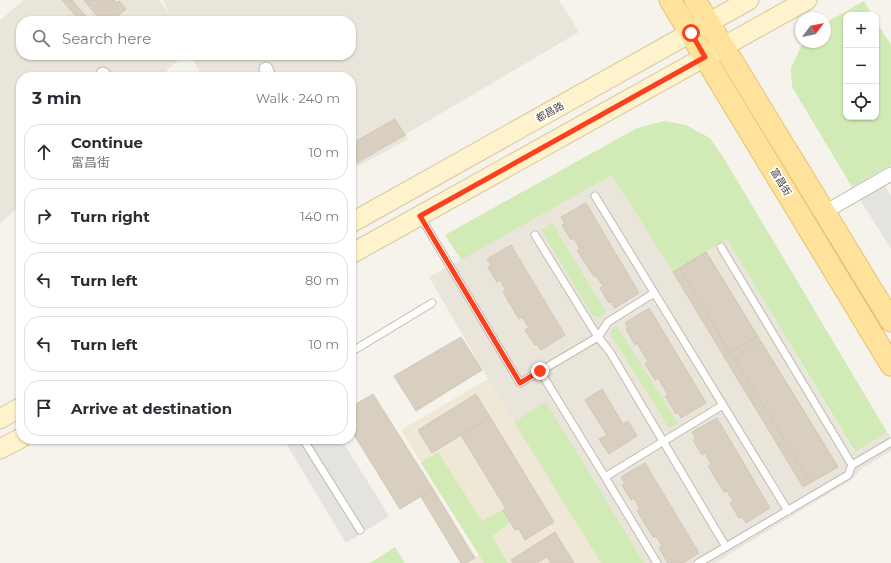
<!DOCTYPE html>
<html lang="en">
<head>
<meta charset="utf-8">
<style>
  :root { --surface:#fff; --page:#f7f7f7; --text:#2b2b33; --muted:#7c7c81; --line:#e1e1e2 }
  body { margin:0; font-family:Montserrat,"Noto Sans SC",sans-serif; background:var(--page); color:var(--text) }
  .controls { position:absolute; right:12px; top:12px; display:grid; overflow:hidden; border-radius:8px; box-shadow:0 1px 3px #0004 }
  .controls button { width:36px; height:36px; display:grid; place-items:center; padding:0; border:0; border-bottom:1px solid var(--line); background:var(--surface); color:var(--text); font:20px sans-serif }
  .compass { position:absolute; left:795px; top:12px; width:36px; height:36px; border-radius:50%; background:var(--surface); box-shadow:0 1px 3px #0004; rotate:58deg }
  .stop { position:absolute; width:12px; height:12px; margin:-9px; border:3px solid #fc3f1d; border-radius:50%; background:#fff }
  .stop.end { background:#fc3f1d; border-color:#fff; box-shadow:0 1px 4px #0008 }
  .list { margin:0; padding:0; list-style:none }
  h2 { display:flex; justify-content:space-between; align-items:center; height:52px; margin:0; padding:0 16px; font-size:17px }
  h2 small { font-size:13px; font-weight:400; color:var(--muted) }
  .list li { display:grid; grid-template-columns:26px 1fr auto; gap:12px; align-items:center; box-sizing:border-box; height:56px; margin:0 8px 8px; padding:0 8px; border:1px solid var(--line); border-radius:16px }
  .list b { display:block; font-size:15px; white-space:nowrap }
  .list p { margin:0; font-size:13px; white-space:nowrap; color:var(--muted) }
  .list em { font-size:13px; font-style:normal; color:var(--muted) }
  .icon { flex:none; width:22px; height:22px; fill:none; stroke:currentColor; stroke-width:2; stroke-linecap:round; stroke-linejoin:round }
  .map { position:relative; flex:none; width:891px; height:563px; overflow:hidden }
  .search { position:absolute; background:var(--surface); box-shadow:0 1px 3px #0004; left:16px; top:16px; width:340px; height:44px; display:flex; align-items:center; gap:10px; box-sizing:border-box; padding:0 14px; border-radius:16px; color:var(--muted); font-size:15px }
  .panel { position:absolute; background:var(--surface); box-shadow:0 1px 3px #0004; left:16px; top:72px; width:340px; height:372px; border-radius:16px }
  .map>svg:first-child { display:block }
</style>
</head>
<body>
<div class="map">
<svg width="891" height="563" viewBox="0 0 891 563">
  <rect width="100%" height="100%" fill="#f6f3ec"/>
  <path fill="#eae5da" d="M24,0H159L170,15L163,0H559L579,32L406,134L408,139L351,170V77H202L191,55H351V21H21V55H184L160,77H21V204L0,224V20Z
    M612,175L673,272L727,239L854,452L887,432L891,437V451L861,469L853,479L715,563H601L488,379L429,277Z"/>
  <path fill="#efe8d6" d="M488,379L601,563H466L479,555L401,430Z"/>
  <path fill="#d2eab5" d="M864,1L872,15H846V117H876V21L891,45V165L852,187L792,87L791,68L803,42H825V23Z
    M665,121L686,125L710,138L725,160L887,432L855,452L727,239L673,272L612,175L461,260L445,235L637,128Z
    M552,223L606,312L600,317L593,316L541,230Z
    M617,326L678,423L669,428L610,333L612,329Z
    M546,402L644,563H601L514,422Z
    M438,452L482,521L504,509L511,522L492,536L508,563H484L479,555L421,463Z
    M395,547L405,563H370Z"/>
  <path fill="#e5e3e0" d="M877,173L891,196V249L852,187Z
    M297,439H341L389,516L346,543L287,445Z"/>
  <path fill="#d8cfc1" stroke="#d3c7b4" d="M62,0H72L90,21H80Z
    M84,0H114L117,3L119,1L126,9L112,21H101Z
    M395,119L405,135L351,166V144Z
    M586,203L639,293L615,308L611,302L609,303L600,288L603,286L596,276L594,277L577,250L580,249L574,238L571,240L562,225L565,224L561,217Z
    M511,245L565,335L541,350L537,344L535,345L525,330L529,328L522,317L519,319L503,292L506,291L500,280L497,282L488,267L491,265L487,259Z
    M706,252L838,467L803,487L673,272Z
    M706,252L757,336L730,353L680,268Z
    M649,308L706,403L681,418L678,412L676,414L665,396L668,395L658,378L655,380L645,364L648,362L637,343L635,345L626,329L628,328L625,323Z
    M461,337L482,370L416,411L394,376Z
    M761,342L838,467L810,482L735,359Z
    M602,389L623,424L628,421L637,436L609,454L599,439L607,435L585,400Z
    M373,394L433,489L400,509L351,430V407Z
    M476,394L490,417L432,453L418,430Z
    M490,417L554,522L525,540L519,529L515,530L503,510L506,509L461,435Z
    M717,418L770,508L746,523L742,517L739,518L730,503L733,501L727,491L724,492L708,466L711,464L705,453L702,455L693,440L696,439L692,432Z
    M645,463L699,553L683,563H672L671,562L668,563L659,548L662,546L656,536L653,537L637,511L640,509L634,498L631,500L622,485L625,484L621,477Z
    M433,489L475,558L466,563H461L421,497Z
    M555,532L574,563H551L547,557L537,563H513L511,560Z"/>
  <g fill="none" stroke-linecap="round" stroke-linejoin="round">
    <g stroke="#c2bbae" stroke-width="9">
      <path id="service" d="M595,196L788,511
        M420,216L520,383L598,337L608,322L654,293
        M535,235L598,337L610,352L726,547L848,475L852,465L891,442
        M721,247L852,465
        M351,352L432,303
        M540,371L605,477L657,563
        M303,439L360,530
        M605,477L723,405
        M698,563L726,547"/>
    </g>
    <g stroke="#c2bbae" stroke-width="15">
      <path id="minor" d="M266,69L269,77
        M103,74L106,77
        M825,212L891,174"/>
    </g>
    <g stroke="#d6c79b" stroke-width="21">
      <path id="secondary" d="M351,223L749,0
        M351,254L807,0
        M0,419L21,407
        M0,449L21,438"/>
    </g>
    <g stroke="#e6c16a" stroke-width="23">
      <path id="primary" d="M670,0L891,365
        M695,0L891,321"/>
    </g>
    <use href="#service" stroke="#fff" stroke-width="7"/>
    <use href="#minor" stroke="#fff" stroke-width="13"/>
    <use href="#secondary" stroke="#fff3cd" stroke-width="19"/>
    <use href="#primary" stroke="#ffe39c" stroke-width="21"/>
  </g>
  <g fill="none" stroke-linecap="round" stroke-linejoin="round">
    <path stroke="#fc3f1d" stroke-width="5" d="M540,371L520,383L420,216L705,57L691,33"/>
  </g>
  <g text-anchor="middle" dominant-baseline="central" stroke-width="3.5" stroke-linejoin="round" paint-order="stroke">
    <g font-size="10" fill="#4b4439" stroke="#fff">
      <text transform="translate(550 112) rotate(-29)">都昌路</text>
      <text transform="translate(781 182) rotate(59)">富昌街</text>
    </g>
  </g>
</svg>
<div class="controls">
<button>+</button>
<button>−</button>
<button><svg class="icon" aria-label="locate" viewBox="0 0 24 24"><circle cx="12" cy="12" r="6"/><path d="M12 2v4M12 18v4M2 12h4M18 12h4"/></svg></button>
</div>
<svg class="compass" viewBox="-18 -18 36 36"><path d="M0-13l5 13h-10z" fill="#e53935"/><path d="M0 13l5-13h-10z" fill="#7c7c81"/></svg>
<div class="stop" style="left:691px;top:33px"></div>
<div class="stop end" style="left:540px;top:371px"></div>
<div class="search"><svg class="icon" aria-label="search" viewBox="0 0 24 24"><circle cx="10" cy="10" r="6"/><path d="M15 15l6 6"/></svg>Search here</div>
<section class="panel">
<h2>3 min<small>Walk · 240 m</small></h2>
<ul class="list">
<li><svg class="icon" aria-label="ahead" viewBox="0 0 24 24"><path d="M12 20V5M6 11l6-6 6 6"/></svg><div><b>Continue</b><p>富昌街</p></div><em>10 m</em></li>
<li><svg class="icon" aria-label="right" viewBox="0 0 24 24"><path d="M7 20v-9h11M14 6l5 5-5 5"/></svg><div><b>Turn right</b></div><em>140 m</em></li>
<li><svg class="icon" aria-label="left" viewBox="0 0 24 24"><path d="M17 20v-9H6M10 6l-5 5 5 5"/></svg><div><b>Turn left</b></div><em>80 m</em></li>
<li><svg class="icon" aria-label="left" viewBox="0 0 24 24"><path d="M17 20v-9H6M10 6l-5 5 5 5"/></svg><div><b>Turn left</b></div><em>10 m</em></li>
<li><svg class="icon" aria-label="arrive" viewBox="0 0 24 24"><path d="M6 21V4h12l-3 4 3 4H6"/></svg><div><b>Arrive at destination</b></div></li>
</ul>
</section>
</div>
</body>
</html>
